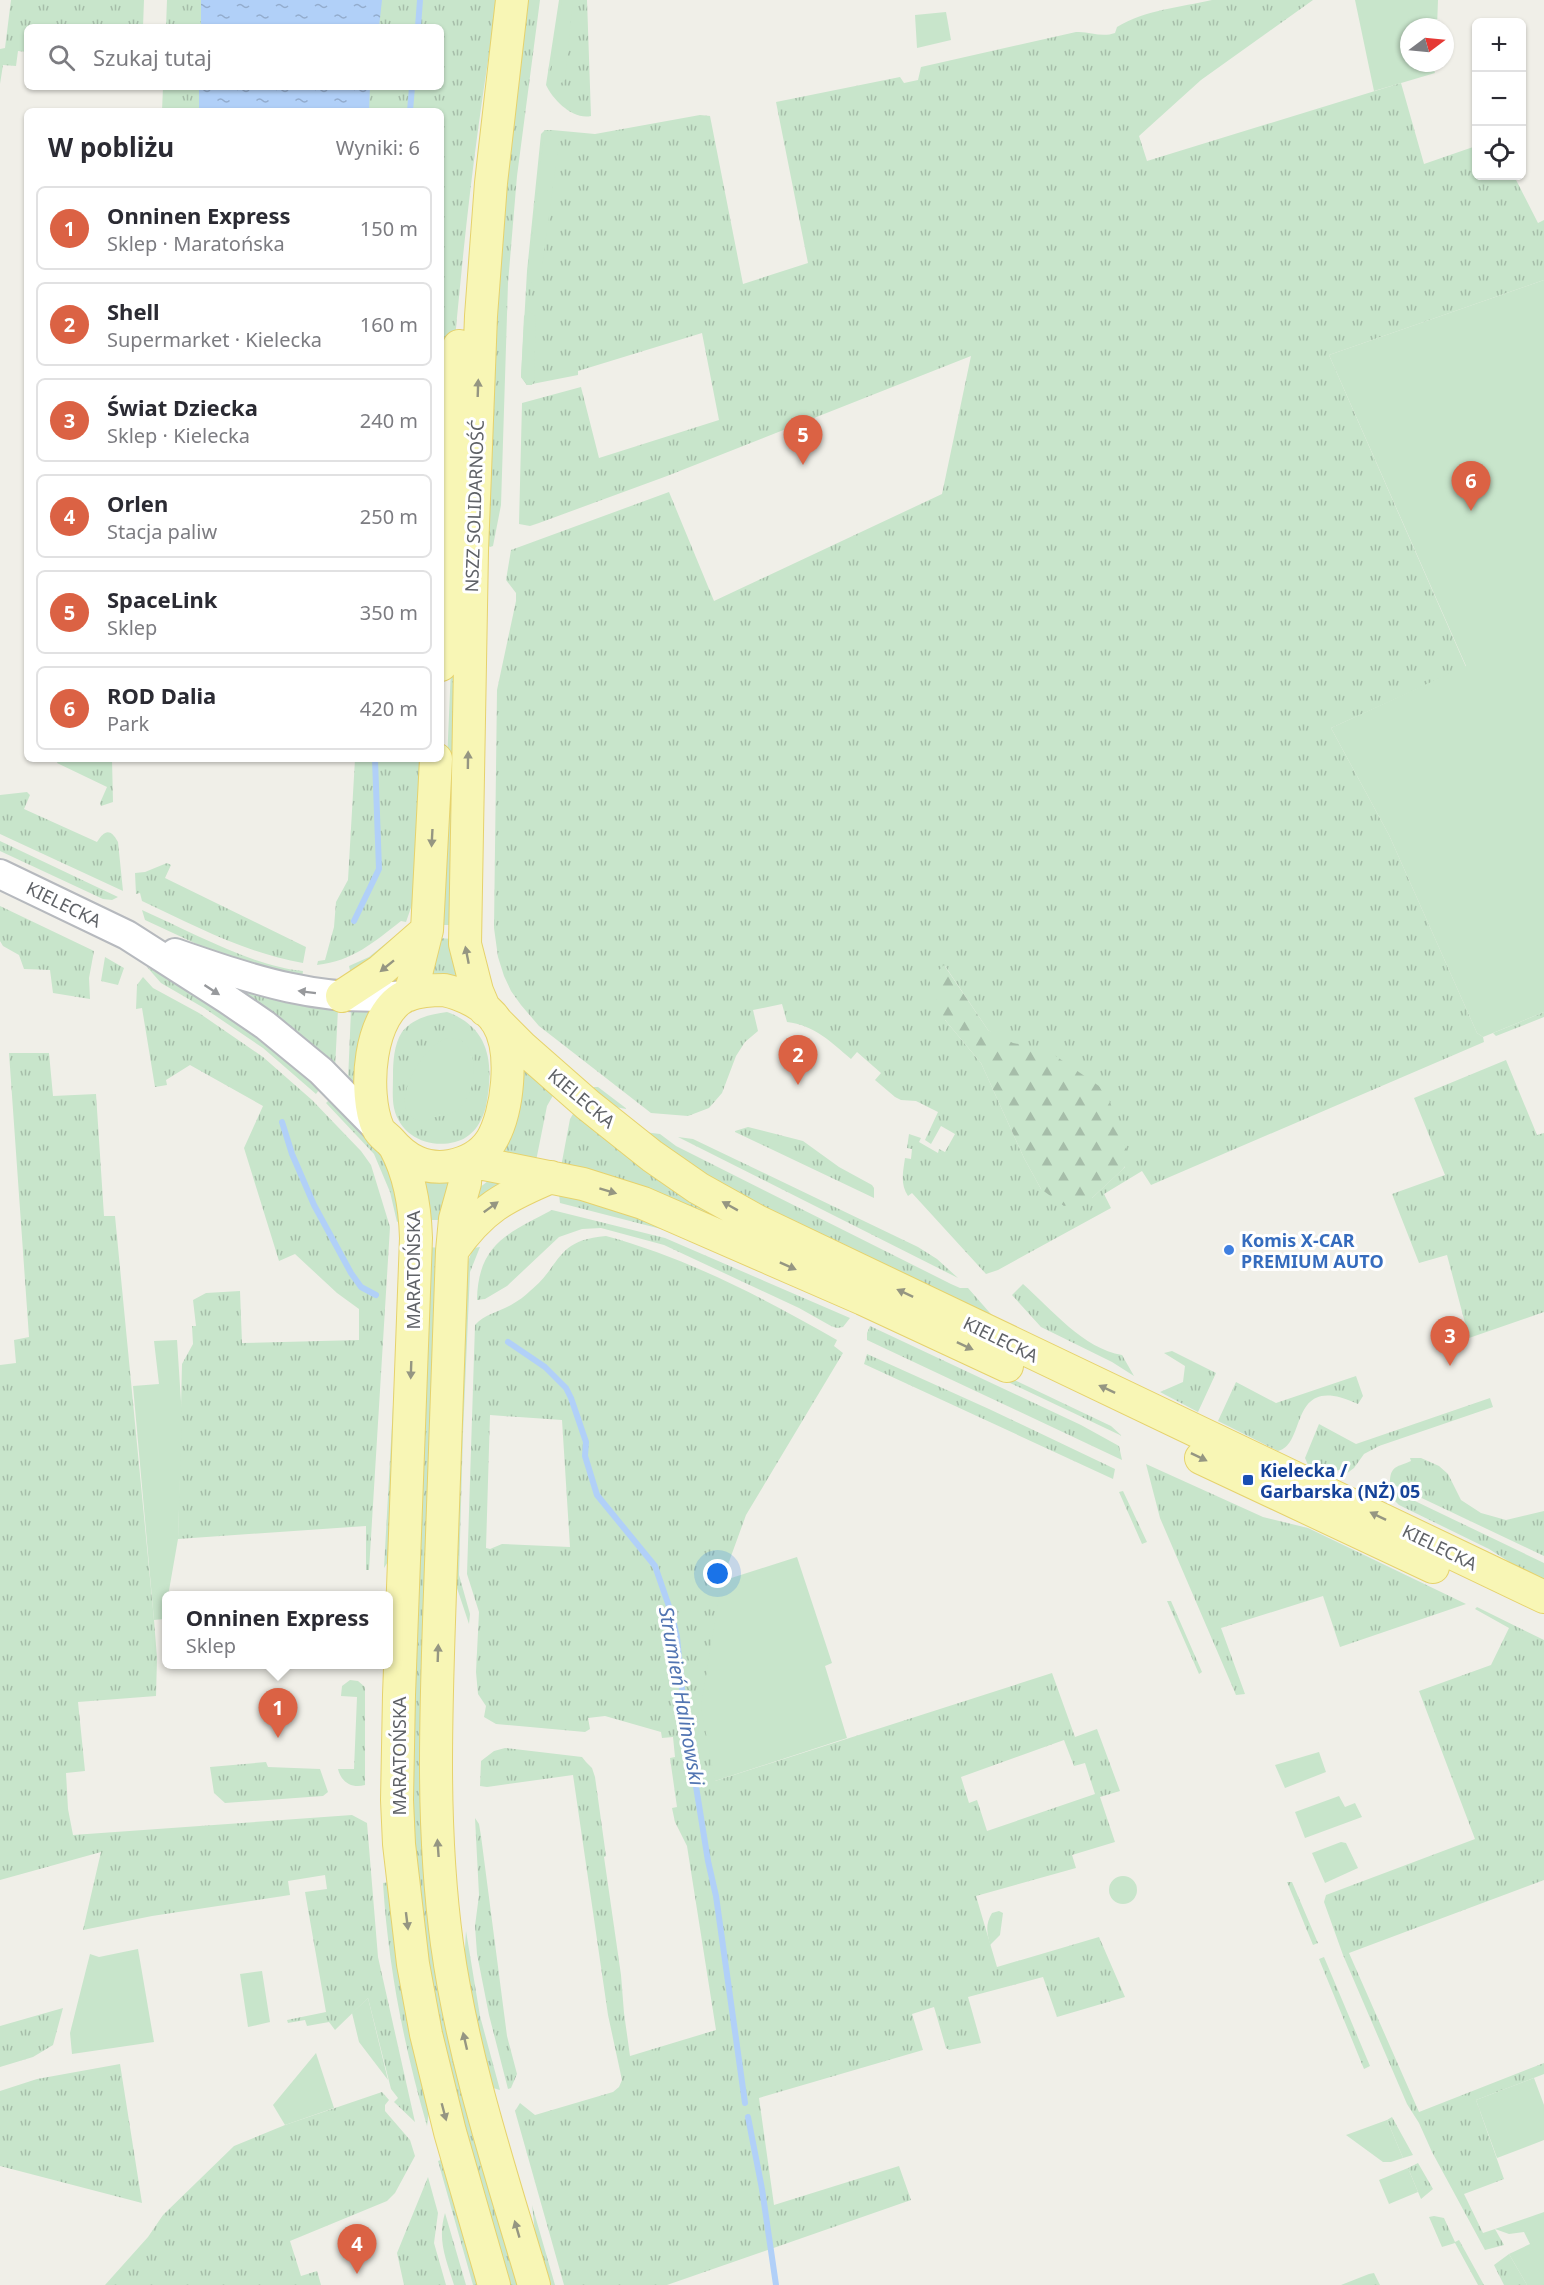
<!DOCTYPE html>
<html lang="pl">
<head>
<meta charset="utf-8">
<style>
  :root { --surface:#fff; --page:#f7f7f7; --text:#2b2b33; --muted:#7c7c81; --line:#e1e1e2; --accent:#db6244 }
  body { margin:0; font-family:"Noto Sans",sans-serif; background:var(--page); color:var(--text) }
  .controls { position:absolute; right:18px; top:18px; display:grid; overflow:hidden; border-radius:9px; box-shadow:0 2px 4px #0004 }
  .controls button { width:54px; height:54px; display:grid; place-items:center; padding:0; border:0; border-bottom:2px solid var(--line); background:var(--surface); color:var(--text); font:30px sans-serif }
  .compass { position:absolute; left:1400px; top:18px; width:54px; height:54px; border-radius:50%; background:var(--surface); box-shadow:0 2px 4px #0004; rotate:74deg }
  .you { position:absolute; left:718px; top:1574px; width:21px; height:21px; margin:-15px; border:4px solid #fff; border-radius:50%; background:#1a73e8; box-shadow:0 0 0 9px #1a73e833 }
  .badge { display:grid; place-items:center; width:39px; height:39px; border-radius:50%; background:var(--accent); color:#fff; font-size:20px; font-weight:700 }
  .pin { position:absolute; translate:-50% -50px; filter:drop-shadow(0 2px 3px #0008) }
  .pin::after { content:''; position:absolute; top:32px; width:21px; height:18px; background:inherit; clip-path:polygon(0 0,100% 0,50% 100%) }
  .popup { position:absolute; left:162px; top:1591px; width:231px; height:78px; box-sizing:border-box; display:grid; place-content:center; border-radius:9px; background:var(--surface); filter:drop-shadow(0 2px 4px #0005); font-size:20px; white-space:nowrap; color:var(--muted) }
  .popup b { font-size:22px; color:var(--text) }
  .popup::after { content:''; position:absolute; left:50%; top:100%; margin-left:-12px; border:12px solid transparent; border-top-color:var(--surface) }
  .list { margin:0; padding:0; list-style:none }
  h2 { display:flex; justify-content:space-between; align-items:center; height:78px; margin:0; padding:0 24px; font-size:26px }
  h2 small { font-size:20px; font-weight:400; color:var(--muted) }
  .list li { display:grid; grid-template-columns:39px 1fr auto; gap:18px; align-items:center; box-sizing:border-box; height:84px; margin:0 12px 12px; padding:0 12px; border:2px solid var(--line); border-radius:9px }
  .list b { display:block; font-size:22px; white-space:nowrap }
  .list p { margin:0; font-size:20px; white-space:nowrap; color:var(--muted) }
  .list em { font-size:20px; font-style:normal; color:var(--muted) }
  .icon { flex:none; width:33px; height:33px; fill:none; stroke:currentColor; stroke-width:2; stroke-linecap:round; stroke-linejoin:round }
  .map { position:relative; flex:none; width:1544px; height:2285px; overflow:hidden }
  .search { position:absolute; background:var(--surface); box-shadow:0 2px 4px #0004; left:24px; top:24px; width:420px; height:66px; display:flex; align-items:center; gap:15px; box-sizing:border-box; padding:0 21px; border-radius:9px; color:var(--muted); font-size:22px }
  .panel { position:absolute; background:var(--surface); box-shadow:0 2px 4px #0004; left:24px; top:108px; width:420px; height:654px; border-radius:9px }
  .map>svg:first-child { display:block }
</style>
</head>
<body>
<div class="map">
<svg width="1544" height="2285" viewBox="0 0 1544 2285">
  <defs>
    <pattern id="grass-tufts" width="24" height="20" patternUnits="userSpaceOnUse" patternTransform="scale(1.5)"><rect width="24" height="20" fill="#c8e5cb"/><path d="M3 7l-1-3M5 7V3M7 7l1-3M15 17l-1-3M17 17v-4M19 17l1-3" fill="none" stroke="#a6bda9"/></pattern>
    <pattern id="forest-firs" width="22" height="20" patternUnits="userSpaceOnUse" patternTransform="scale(1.5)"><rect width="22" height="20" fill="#c8e5cb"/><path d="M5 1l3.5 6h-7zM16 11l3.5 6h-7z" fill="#a6bda9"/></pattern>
    <pattern id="water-ripples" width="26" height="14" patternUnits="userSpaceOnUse" patternTransform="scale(1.5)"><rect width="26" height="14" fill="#b1d0f8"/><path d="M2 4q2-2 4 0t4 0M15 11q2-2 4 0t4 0" fill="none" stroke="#93accd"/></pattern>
  </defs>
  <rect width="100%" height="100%" fill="#f0efe8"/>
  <path fill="url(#grass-tufts)" fill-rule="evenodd" d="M11,0H144L143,27H27V52L18,51L16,66L3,65L0,84V49L5,48Z
    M167,0H498C468,172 453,345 441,519V111H162L163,87H441V27H166Z
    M522,0H540L517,176L508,283L501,505L493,546L490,547L485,543V412Z
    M559,0H587L591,116C573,120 553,100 546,85Z
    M1212,0H1313L1201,80L1139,136L1147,161L1401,83L1424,164L1476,146V176H1514L1538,223L1544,220V280L1329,355L1466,667L1331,728L1389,835L1477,1033L1483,1037L1484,1042L1151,1185L1142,1171L1104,1194L1111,1208L998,1270L986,1274L912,1193L908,1196C900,1184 903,1172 905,1158L911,1159L912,1149L907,1148L909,1134L921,1138L919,1142L938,1153L939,1149L945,1152L955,1134L941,1126L931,1144L925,1140L938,1112L916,1101L901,1100L895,1097L875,1080L881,1073L857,1052L851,1059C831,1042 814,1025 787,1022L782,1004L753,1010L758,1031L745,1042L736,1056L722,1093L709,1108L688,1116L651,1113L539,1026L521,1005L511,991L504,976L498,957L494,928L497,690L516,601V593L506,580L511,550L669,492L714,601L942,494L971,356L667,476L539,523L530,526L519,524L522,403L581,387L599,458L719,420L702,333L578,371V375L527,385L521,377L527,271L541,134L545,130H552L595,134L700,115L710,116L743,284L808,263L776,102L900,77L904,83L918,80L921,67L1076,32C1090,31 1101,38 1115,33L1117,27C1145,10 1181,7 1212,0ZM945,966L988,1030L1116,1122L1125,1167L1092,1198L1041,1189L1024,1158L981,1063L945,1020Z
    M465,414L452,925H440L454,598Z
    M59,759H112L113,802L101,806L100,803L107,787L57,763Z
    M355,759H425L415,896L406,922L401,921C374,942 353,961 317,965L318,961L325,960L334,927L336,902L348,880Z
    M27,792L30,795L24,809L97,842C104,831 110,827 118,842L123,891L0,834V795Z
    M0,841L118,897L112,900L103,899L0,851Z
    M167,863L171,865L165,878L306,947L303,963C246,953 195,926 142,901L140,893L136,894L135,873L145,872Z
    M0,906L94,951L89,978L90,999L53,993L50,970L24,969L19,955L3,946L0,941Z
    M142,910C190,931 251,966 303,971L302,979L216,953L145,920Z
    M395,936H399L351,975L349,966L369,957Z
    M438,938L453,939L461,979L430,978Z
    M105,957L124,968L118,985L101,981Z
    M147,967L214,1004L247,1026L321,1087L316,1094L263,1048L204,1008L161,983Z
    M143,977L153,988L199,1013L263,1057L312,1100L361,1151L371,1165L390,1227L369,1570H366V1526L178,1539L182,1364L193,1344L192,1326H196L193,1300L206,1293L240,1291L242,1343L359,1340V1309L337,1293L295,1254L279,1261L244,1148L263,1106L190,1065L166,1080L167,1085L155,1087L142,1008L136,1009L137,985Z
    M225,982L338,1009L335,1069Z
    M351,1010H379L360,1093L348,1081Z
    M447,1012C491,1028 494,1065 486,1106C482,1123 472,1138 455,1142C429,1149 400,1136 394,1108C392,1098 393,1087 393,1076C393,1062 394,1044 402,1032C413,1018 431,1014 447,1012Z
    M1544,1012V1017L1496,1036L1493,1033Z
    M9,1053H49L53,1096L96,1094L104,1216H115L154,1620L157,1658L156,1696L78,1702L85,1771L66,1773L68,1809L73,1835L352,1815L367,1823L378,1957L415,2122L394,2102L398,2098L391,2089L368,1998L335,2030L329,2022L307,2026L305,2020L288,2023L287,2020L326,2012L305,1892L327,1889L325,1875L288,1881L290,1895L152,1916L83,1930L101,1852L0,1880V1365L16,1363L14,1340L29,1337Z
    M1506,1060L1537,1135L1544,1133V1312L1469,1338L1447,1255L1419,1263L1392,1194L1445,1175L1414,1098Z
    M520,1064L555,1092L547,1106L536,1161L495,1155Z
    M594,1087H598L627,1109L615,1107L590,1091Z
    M332,1097L385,1157L403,1219L397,1222L390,1192L374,1154L326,1103Z
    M576,1109L778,1245L561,1167L570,1119Z
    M748,1127L803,1141L839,1167L872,1185L874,1188V1198L735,1132V1131Z
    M644,1132L660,1134L676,1146L951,1284L960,1288H968L997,1321L712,1185Z
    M678,1137L693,1139L918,1247L937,1259L958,1278Z
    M418,1178L454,1180L443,1220H427Z
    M488,1181L501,1183L472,1206L479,1188Z
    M559,1194L614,1207L846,1308L665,1230L560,1203Z
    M552,1210L665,1238L850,1318L843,1327L837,1328L831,1326L799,1308L664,1245L601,1228L582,1229L559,1237L507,1286L485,1299L477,1300C478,1244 508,1233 552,1210Z
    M606,1236C687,1258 764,1298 837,1340L834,1346L843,1353L746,1515L722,1581L715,1781L1052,1673L1075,1737L1097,1729L1120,1791L1100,1797L1115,1842L1072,1855L1076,1868L976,1896L997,1967L1099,1937L1125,1997L1057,2017L1043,1977L968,1997L981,2043L949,2050L946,2048L934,2007L912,2014L923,2050L759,2098L774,2205L899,2166L911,2200L667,2285H564L515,2111L520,2103L535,2115L613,2092L619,2087L622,2080L608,2015L573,1775L487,1787L480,1786L481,1761L494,1751L505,1748L582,1757L586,1762L592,1768L595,1777L606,1856L604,1857L621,1975L624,2013L630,2056L716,2030L687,1846L675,1822L672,1808L677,1807L670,1758L675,1757L673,1737L662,1738L661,1732L605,1716L588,1718L590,1729L585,1732L496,1724L484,1717L486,1706L478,1694L476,1672L479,1612L467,1574L475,1325C485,1314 499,1312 511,1305C518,1301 525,1296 530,1291C562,1265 555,1240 606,1236ZM490,1415L562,1420L570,1547L502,1544L490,1549L486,1548ZM1064,1740L1074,1766L1085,1763L1095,1794L987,1831L977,1800L969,1803L961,1777Z
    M427,1247L442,1248L427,1878L522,2285H506L455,2106L426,1972L409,1789Z
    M480,1247L470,1272L463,1433L459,1575L470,1614L469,1624L454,1579L466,1267L473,1248Z
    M1023,1284C1051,1309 1084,1349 1122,1355L1134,1376L1112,1362L1041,1327L1012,1295Z
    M399,1296L391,1557L384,1568Z
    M879,1321H890L1111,1426L1122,1436Z
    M870,1326L1081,1425L1119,1446L1122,1460L867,1340V1333Z
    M1172,1351L1216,1373L1198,1412L1160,1392L1183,1382L1185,1366L1164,1353Z
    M867,1354L989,1409L1115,1469L1113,1479L864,1364Z
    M1356,1376L1363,1396L1358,1404C1287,1371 1308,1444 1278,1451L1218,1421L1236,1382L1276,1403Z
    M1490,1398L1493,1407L1379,1446L1364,1454L1354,1468L1346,1474L1342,1469L1328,1474L1308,1465L1305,1458L1319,1424L1356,1444Z
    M1410,1458H1421L1439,1466L1448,1474L1461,1500L1481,1513L1506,1520L1544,1511V1556L1390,1483C1390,1465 1398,1467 1411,1461Z
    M1146,1464L1263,1517L1308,1528L1466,1604L1340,1647L1323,1596L1221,1628L1245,1694L1236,1695L1160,1518Z
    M1390,1489L1544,1563V1584L1489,1549L1399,1505L1393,1499Z
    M1123,1491L1147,1542L1142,1544L1119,1492Z
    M1167,1601H1171L1202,1672L1199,1674Z
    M1477,1607L1544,1640V1880L1349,1953L1419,2112L1544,2063V2074L1476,2100L1504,2179L1464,2194L1483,2233L1495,2229L1504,2245L1485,2250L1432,2152L1419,2123L1407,2104L1343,1955L1324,1902L1326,1895L1475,1839L1419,1691L1491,1665L1509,1628L1475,1609Z
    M190,1664H247V1665L190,1669Z
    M350,1680L358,1681L365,1687V1785C352,1789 341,1782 338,1769H354L357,1697L341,1696L342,1686Z
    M266,1762L268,1767L320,1769L328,1792L323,1796L225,1803L214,1793L210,1767Z
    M475,1818L479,1824L481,1836L507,2036L517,2074L511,2088L508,2089L489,2015L477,1954L475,1926L479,1895Z
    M391,1882L430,2105L427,2126C404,2047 388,1965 383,1883Z
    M1287,1882H1292L1318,1943L1313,1945Z
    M466,1931L480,2016L500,2090L493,2088L488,2081L464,1963Z
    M1324,1957L1370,2066L1364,2069L1319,1959Z
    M63,2008L53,2045L33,2057L0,2067V2026Z
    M120,2064L142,2203L0,2166V2091L37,2079Z
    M382,2092L389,2100L385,2105V2111L410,2140L415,2156L395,2193L387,2201L290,2241L301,2276L317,2271L321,2285H105L148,2237L163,2215L234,2146L285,2125Z
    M1392,2117L1413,2155L1403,2158L1387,2120Z
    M443,2159L482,2285H473L438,2161Z
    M1418,2163L1433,2189L1421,2199L1408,2168Z
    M428,2177L438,2213L434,2243L446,2285H404L397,2253Z
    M532,2205L555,2285H546L538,2260Z
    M445,2213L466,2285H454C446,2259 437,2240 445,2213Z
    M1434,2216L1444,2218L1455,2242L1459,2240L1484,2285H1478L1455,2243L1442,2247L1429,2217Z
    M1509,2254L1527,2285H1504L1494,2265Z
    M1374,2273L1380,2285H1341L1369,2274Z"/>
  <path fill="url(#forest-firs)" d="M944,965L988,1030L1013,1043L1047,1050L1099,1086L1110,1102L1130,1160L1122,1170L1092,1198L1064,1206L1041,1189L1024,1158L981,1063L945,1020L929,980Z"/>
  <path fill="#c8e5cb" d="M562,0H573L565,80L561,83H557L551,73Z
    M1355,0H1438L1437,27H1409V63H1436V66L1433,67L1435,73L1374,91Z
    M946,12L951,40L917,48L915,15Z
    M549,134H555L559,142L540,282L534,288L527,275L544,137Z
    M1544,280V1012L1483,1037L1477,1033L1389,835L1331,728L1466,666L1329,355Z
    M528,311L536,316L534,381L532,385H527L521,377L524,316Z
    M448,1038C452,1038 457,1038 461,1040C481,1052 475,1094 461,1107C452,1116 443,1115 432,1118C427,1120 424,1122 418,1120C384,1110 424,1042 448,1038Z
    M177,1340L182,1417L178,1539L164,1619L154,1620L133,1386L159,1384L154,1341Z
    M797,1557L832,1663L825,1666L847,1738L715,1781L701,1707L722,1581Z
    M1319,1752L1326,1772L1285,1788L1275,1765Z
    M1339,1796L1345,1807L1355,1803L1362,1817L1305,1838L1295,1812Z
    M1341,1842L1346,1843L1358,1868L1325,1883L1312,1853Z
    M1109 1890a14 14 0 1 1 28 0a14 14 0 1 1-28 0Z
    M999,1911L1003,1913L1000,1935L990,1945C987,1932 985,1925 992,1913Z
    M138,1949L154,2042L72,2054L70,2033L90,1954L99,1957Z
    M262,1971L270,2022L248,2027L240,1974Z
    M368,1998L388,2080L359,2042L352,2013Z
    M316,2053L334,2108L285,2125L273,2105Z
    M1534,2078L1544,2105V2140L1497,2158L1476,2100Z
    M1387,2120L1403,2158L1391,2162H1383L1346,2135Z
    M1408,2168L1418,2192L1389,2204L1379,2180Z
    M1544,2212V2285H1527L1509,2254L1530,2244L1524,2232L1509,2234L1495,2229Z"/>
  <path fill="url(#water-ripples)" d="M201,0H382L379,27H201Z
    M199,87H370L369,111H199Z"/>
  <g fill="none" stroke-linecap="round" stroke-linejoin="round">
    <path stroke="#b1d0f8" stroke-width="6" d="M418,27L420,0
      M410,111L412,87
      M354,921L379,869L375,759
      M282,1122L292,1154L314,1205L351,1273L361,1287L376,1295
      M508,1342L545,1367L566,1388L571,1398L586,1442L585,1456L597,1495L655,1566L672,1615L677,1637L685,1718L708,1861L716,1896L745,2103
      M748,2117L762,2189L776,2285"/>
    <g stroke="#b6b9be" stroke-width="32">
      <path id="secondary" d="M0,874L127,935L227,999L265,1025L321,1071L378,1129
        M175,953C253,980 323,1004 407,995"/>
    </g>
    <g stroke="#e6d26c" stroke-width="34">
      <path id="primary" d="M441,665L451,461L459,346
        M444,990C463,994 486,1005 497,1022C515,1051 508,1113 491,1141C481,1156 467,1163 450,1166C425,1170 406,1160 390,1141C386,1137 380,1133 378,1128C363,1094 368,1011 408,995C419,991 432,990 444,990Z
        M409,995L416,974L427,930L436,759
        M342,996L380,971L427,930
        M485,1010L477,991L465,944L472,551L481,316L491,183L512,0
        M496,1021L522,1047L588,1105L652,1156L698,1188L757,1221L1544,1597
        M395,1147C410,1175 415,1206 416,1238L399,1695L397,1800L399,1844L413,1964L426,2034L450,2132L494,2285
        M469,1161L583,1184L643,1203L863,1299L1007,1366
        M466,1162L465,1183L455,1219L452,1251C448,1364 444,1478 440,1592C436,1710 431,1827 447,1944C463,2060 501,2173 534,2285
        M452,1251C482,1208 504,1197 551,1177
        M1201,1458L1433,1567"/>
    </g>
    <use href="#secondary" stroke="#fff" stroke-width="28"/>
    <use href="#primary" stroke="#f8f6b5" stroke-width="32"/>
  </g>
  <defs><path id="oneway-solid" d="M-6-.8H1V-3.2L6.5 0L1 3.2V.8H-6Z" transform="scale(1.5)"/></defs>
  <g fill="#959682">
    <use href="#oneway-solid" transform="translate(478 388) rotate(-88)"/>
    <use href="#oneway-solid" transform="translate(468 760) rotate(-89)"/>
    <use href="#oneway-solid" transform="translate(432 838) rotate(93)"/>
    <use href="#oneway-solid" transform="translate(467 955) rotate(-101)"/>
    <use href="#oneway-solid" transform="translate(387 966) rotate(141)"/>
    <use href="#oneway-solid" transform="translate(608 1191) rotate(17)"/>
    <use href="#oneway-solid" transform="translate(730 1206) rotate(-151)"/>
    <use href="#oneway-solid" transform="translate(491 1207) rotate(-36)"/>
    <use href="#oneway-solid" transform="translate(788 1266) rotate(24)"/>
    <use href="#oneway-solid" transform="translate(905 1293) rotate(-155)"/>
    <use href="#oneway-solid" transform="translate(965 1346) rotate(25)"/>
    <use href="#oneway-solid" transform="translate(411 1370) rotate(92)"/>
    <use href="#oneway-solid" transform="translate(1107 1389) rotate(-155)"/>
    <use href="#oneway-solid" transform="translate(1199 1457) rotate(26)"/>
    <use href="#oneway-solid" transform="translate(1378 1516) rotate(-154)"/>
    <use href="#oneway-solid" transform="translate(438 1653) rotate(-88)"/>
    <use href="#oneway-solid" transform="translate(438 1848) rotate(-94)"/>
    <use href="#oneway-solid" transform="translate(407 1921) rotate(83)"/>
    <use href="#oneway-solid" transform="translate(465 2041) rotate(-103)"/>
    <use href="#oneway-solid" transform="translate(444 2112) rotate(75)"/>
    <use href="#oneway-solid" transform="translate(517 2229) rotate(-106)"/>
  </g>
  <g fill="#97999c">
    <use href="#oneway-solid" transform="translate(212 990) rotate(33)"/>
    <use href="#oneway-solid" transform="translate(307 992) rotate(-173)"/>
  </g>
  <circle fill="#3f7fe0" stroke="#fff" stroke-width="2" cx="1229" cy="1250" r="6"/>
  <rect fill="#1a4fb4" stroke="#fff" stroke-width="2" x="1242" y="1474" width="12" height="12" rx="3"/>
  <g text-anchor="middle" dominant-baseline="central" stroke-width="6" stroke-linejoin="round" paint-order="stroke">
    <g font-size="18" fill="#5f6267" stroke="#fff">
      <text transform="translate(474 506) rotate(-88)">NSZZ SOLIDARNOŚĆ</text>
      <text transform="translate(64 904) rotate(26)">KIELECKA</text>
      <text transform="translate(582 1098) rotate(40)">KIELECKA</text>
      <text transform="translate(413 1270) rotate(-90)">MARATOŃSKA</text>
      <text transform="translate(1001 1339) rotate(26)">KIELECKA</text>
      <text transform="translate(1440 1547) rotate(26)">KIELECKA</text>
      <text transform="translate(399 1756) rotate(-90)">MARATOŃSKA</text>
    </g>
    <g font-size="18" font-weight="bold" fill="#366cbe" stroke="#fff" text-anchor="start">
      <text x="1241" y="1240">Komis X-CAR<tspan x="1241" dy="21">PREMIUM AUTO</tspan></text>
    </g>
    <g font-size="18" font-weight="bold" fill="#164399" stroke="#fff" text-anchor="start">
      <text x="1260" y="1470">Kielecka /<tspan x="1260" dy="21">Garbarska (NŻ) 05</tspan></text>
    </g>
    <g font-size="20" font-style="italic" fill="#5174b2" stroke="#fff">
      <text transform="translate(682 1696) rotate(80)">Strumień Halinowski</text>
    </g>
  </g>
</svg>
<div class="controls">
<button>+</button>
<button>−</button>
<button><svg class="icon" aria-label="locate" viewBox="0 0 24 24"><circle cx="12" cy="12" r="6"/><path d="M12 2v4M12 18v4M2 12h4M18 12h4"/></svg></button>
</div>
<svg class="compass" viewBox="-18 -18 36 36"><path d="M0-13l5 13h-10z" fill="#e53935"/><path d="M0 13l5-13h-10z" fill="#7c7c81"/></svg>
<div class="you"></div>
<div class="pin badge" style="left:278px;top:1738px">1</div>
<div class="popup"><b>Onninen Express</b>Sklep</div>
<div class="pin badge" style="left:798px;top:1085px">2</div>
<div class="pin badge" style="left:1450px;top:1366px">3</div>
<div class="pin badge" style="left:357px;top:2274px">4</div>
<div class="pin badge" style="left:803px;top:465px">5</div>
<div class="pin badge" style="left:1471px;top:511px">6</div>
<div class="search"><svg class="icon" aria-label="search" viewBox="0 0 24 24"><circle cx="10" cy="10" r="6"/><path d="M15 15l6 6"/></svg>Szukaj tutaj</div>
<section class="panel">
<h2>W pobliżu<small>Wyniki: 6</small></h2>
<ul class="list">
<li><span class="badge">1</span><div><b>Onninen Express</b><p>Sklep · Maratońska</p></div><em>150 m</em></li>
<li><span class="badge">2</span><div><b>Shell</b><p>Supermarket · Kielecka</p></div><em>160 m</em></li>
<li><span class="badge">3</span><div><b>Świat Dziecka</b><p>Sklep · Kielecka</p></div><em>240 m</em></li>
<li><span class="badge">4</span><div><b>Orlen</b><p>Stacja paliw</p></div><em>250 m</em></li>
<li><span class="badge">5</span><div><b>SpaceLink</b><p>Sklep</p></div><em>350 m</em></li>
<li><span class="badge">6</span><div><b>ROD Dalia</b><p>Park</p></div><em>420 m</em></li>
</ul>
</section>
</div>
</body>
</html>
